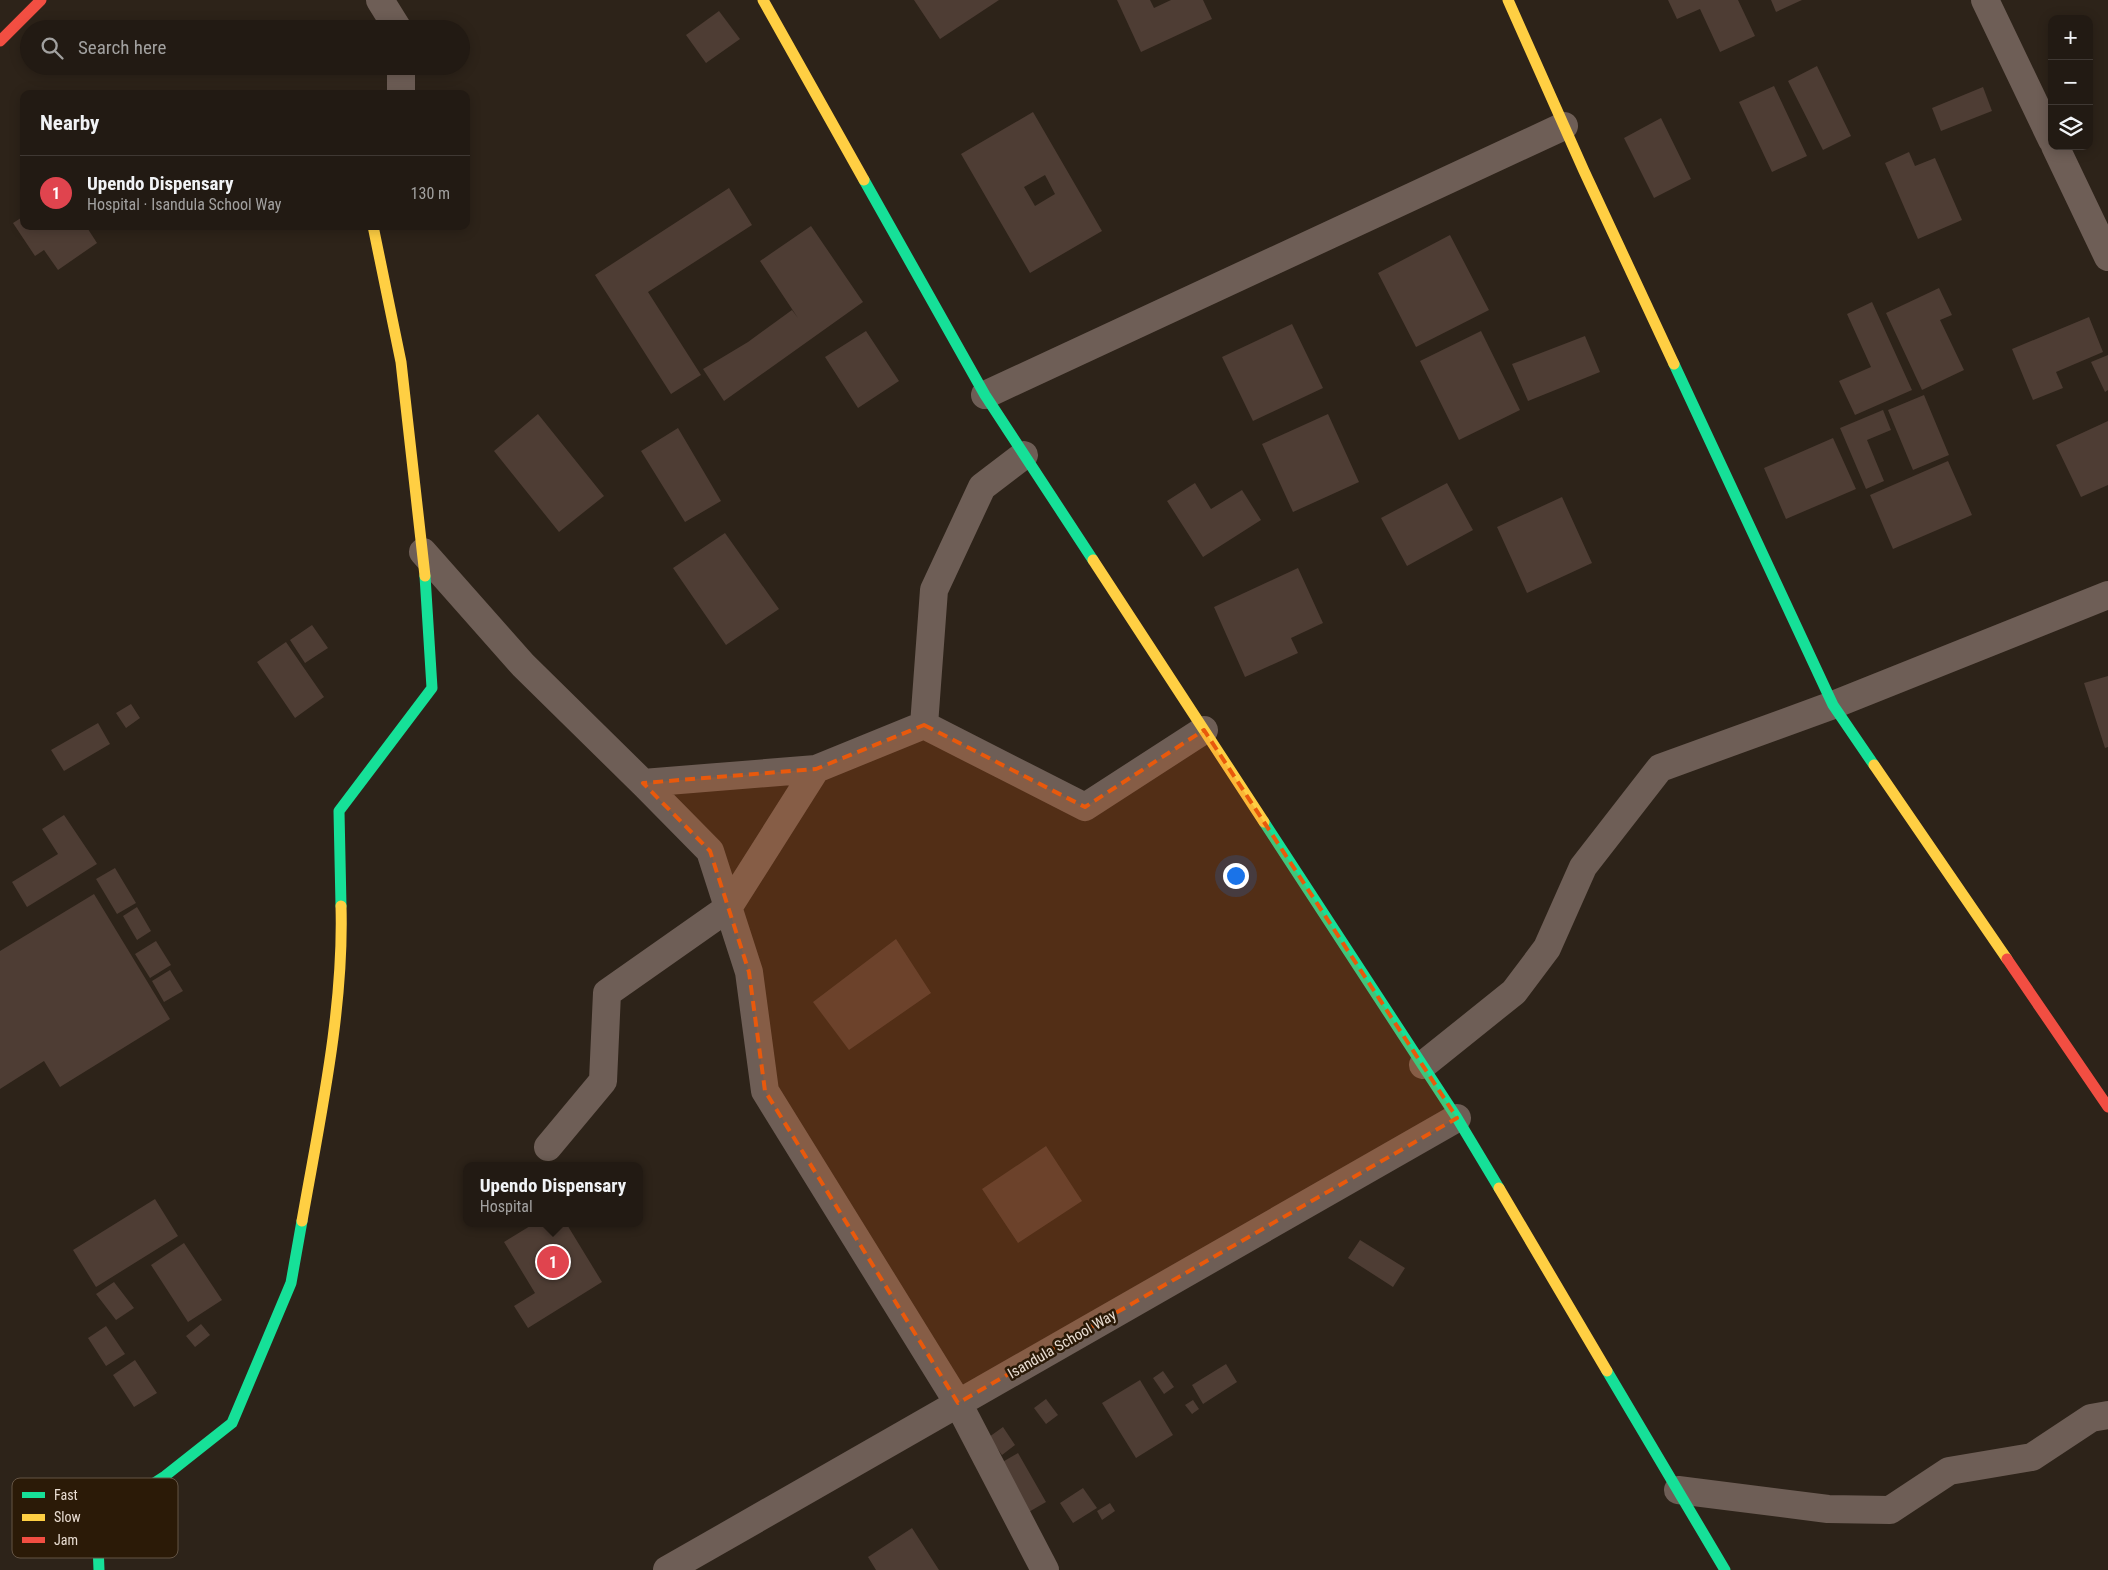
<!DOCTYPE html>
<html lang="en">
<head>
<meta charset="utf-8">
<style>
  :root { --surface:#221a13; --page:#2a231c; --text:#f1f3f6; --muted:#a2a1a0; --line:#3f3833; --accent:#d93025 }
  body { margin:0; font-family:"Roboto Condensed",sans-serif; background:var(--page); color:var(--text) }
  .controls { position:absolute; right:15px; top:15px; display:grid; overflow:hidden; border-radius:10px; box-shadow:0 2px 12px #0003 }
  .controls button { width:45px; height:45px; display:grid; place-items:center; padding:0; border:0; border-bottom:1px solid var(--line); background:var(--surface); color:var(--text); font:25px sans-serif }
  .you { position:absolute; left:1235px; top:875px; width:18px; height:18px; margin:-12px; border:4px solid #fff; border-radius:50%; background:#1a73e8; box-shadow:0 0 0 8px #1a73e833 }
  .badge { display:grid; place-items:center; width:32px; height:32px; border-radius:50%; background:var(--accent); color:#fff; font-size:16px; font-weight:700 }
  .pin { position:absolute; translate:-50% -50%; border:2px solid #fff; box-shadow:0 1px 5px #0006 }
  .popup { position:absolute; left:463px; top:1162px; width:180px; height:65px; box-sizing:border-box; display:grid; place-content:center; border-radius:10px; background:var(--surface); filter:drop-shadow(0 1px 4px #0005); font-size:16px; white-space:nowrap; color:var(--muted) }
  .popup b { font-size:19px; color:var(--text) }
  .popup::after { content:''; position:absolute; left:50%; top:100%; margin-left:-10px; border:10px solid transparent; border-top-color:var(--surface) }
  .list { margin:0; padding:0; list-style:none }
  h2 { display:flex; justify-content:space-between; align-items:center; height:65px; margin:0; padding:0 20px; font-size:21px }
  h2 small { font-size:16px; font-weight:400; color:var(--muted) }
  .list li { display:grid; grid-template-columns:32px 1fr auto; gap:15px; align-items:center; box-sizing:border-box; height:75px; padding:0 20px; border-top:1px solid var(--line) }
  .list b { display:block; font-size:19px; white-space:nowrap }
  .list p { margin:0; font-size:16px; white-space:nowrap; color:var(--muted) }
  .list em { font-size:16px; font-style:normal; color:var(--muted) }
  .icon { flex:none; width:28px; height:28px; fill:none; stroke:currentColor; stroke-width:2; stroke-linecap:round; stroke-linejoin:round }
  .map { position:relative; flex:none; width:2108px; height:1570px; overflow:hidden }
  .search { position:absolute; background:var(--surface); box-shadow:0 2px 12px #0003; left:20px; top:20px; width:450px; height:55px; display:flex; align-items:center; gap:12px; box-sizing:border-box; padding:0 18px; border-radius:28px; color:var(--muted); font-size:19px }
  .panel { position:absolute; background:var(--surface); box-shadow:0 2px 12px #0003; left:20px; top:90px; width:450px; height:140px; border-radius:10px }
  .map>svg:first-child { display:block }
</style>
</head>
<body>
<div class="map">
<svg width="2108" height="1570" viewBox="0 0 2108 1570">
  <rect width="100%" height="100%" fill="#2d2319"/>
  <path fill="#4e3d34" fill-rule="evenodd" d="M914,0H999L940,39Z
    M1117,0H1150L1154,8L1171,0H1203L1212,19L1141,52Z
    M1668,0H1738L1755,36L1720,52L1700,9L1677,19Z
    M1771,0H1802L1776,12Z
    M719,11L740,39L706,63L686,35Z
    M1817,66L1851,136L1823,150L1788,81Z
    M1774,86L1807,156L1772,172L1739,102Z
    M1983,87L1992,111L1941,131L1932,108Z
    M1033,112L1102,231L1030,273L961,154ZM1045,175L1055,194L1035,206L1024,187Z
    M1661,118L1691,179L1654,198L1624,138Z
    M1909,152L1915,166L1935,158L1962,220L1918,239L1885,163Z
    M729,188L752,225L648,292L701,375L671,394L595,275Z
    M24,216V226H86L97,243L58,270L44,250L35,256L13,223Z
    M811,226L863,302L724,401L703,369L748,342L792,310L798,318L760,261Z
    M1450,235L1489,310L1416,347L1378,273Z
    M1939,288L1952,315L1940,320L1964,370L1922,390L1886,313Z
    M1872,302L1912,390L1855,415L1839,381L1871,367L1847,314Z
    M2089,317L2103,352L2056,372L2063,388L2033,400L2012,349Z
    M1292,324L1323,388L1253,421L1222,357Z
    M866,331L899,381L858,408L825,357Z
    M1481,331L1520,410L1459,440L1420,361Z
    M1585,336L1600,372L1528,401L1512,364Z
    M2108,355V390L2105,392L2091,362Z
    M1924,395L1949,455L1913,470L1888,410Z
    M1883,410L1891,430L1867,440L1884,481L1866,489L1840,428Z
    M538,414L604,496L559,532L494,451Z
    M1328,414L1359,482L1293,512L1262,444Z
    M2108,421V485L2081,497L2056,445Z
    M678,428L721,501L685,522L641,451Z
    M1833,438L1856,489L1786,519L1764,468Z
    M1948,461L1972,515L1893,549L1870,495Z
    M1195,483L1211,509L1242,490L1261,520L1203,557L1167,501Z
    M1447,483L1473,530L1407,566L1381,518Z
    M1562,497L1592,563L1527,593L1497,527Z
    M725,533L779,609L726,645L673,568Z
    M1298,568L1323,623L1291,638L1298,653L1245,677L1214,607Z
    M312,625L328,648L305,663L290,640Z
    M286,642L324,697L295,718L257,662Z
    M2108,676V747L2105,748L2084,683Z
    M131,704L140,718L126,728L116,713Z
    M98,723L110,744L64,771L51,750Z
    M64,815L97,864L27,907L12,882L58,854L42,829Z
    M115,868L136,903L117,914L96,879Z
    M94,894L170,1019L60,1087L44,1061L0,1089V951Z
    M137,907L151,931L137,940L123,916Z
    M896,939L931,993L849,1050L813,1002Z
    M156,941L171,965L150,978L135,954Z
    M170,970L183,991L164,1002L152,981Z
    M1046,1146L1082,1201L1018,1243L982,1189Z
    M155,1199L178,1236L96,1287L73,1250Z
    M535,1223H566L602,1282L528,1328L514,1306L535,1293L504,1242Z
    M1360,1240L1405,1268L1393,1287L1348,1258Z
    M184,1243L222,1300L188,1322L151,1265Z
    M114,1282L134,1308L116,1320L96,1294Z
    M201,1324L210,1335L195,1347L186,1336Z
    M106,1326L125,1354L106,1366L88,1338Z
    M135,1360L157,1393L134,1407L113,1375Z
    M1226,1364L1237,1382L1203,1404L1192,1385Z
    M1163,1371L1174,1387L1164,1394L1153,1378Z
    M1140,1380L1173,1435L1136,1458L1102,1403Z
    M1046,1399L1058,1415L1046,1424L1034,1408Z
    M1193,1400L1199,1409L1192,1414L1185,1405Z
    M1003,1427L1015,1445L1002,1455L989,1437Z
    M1018,1453L1046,1502L1027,1513L999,1464Z
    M1083,1488L1097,1508L1073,1523L1060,1503Z
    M1110,1503L1115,1511L1102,1520L1097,1511Z
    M912,1528L939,1570H876L868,1557Z"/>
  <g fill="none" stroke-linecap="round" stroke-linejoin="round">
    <path stroke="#6e5e56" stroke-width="28" d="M380,0L398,29
      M1985,0L2052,140
      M401,94V66
      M2055,146L2108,257
      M985,395L1564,126
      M423,552L523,665L643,783L816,769L924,725L1085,807L1204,730
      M924,725L934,590L982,487L1024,455
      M643,783L710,851L749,972L765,1091L958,1403L1045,1570
      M1423,1065L1514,992L1547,948L1583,867L1660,768L1833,705L2108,595
      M548,1147L603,1081L607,993L728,908L816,769
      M1678,1490L1828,1509L1890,1510L1949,1471L2032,1457L2091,1418L2108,1415
      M667,1570L1457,1118"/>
    <path stroke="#16e098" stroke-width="11" d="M864,180L985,395L1093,560
      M1674,364L1833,705L1874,765
      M1264,822L1457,1118L1499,1188
      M341,906L339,811L432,688L425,576
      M1607,1371L1725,1570
      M99,1570L97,1520L165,1476L232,1423L291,1283L302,1221"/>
    <path stroke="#ffcf43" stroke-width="11" d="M763,0L864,180
      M1508,0L1584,171L1674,364
      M373,226L401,362L425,576
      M1093,560L1264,822
      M1874,765L2007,959
      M1499,1188L1607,1371
      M302,1221C320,1118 344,1010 341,906"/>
    <path stroke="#f24e42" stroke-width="11" d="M0,41L41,0
      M2007,959L2108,1107"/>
  </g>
  <path fill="#e8590c" fill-opacity="0.2" stroke="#e8590c" stroke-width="4" stroke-dasharray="10 6" stroke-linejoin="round" d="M924,725L1085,807L1204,730L1457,1118L958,1403L765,1091L749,972L710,851L643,783L816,769Z"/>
  <g text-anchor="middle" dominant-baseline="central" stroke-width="5" stroke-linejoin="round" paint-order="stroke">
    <g font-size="15" fill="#e9ddd2" stroke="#2b1a07">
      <text transform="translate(1062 1344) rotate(-30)">Isandula School Way</text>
    </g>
  </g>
  <rect x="12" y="1478" width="166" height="80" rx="8" fill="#2b1a07" stroke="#645444" stroke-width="1"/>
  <rect x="22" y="1492" width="23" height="6" fill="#16e098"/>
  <rect x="22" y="1514" width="23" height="7" fill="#ffcf43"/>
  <rect x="22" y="1537" width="23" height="6" fill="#f24e42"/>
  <g font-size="14" fill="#e9ddd2">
    <text x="54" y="1500">Fast</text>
    <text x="54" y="1522">Slow</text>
    <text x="54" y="1545">Jam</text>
  </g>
</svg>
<div class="controls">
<button>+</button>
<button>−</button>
<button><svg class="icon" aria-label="layers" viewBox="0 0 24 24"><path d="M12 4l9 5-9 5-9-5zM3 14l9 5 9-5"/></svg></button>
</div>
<div class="you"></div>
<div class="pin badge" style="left:553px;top:1262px;background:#e0444e">1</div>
<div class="popup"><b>Upendo Dispensary</b>Hospital</div>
<div class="search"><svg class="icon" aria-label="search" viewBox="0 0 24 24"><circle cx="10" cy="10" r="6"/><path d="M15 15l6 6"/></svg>Search here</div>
<section class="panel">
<h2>Nearby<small></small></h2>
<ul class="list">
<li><span class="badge" style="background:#e0444e">1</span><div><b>Upendo Dispensary</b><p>Hospital · Isandula School Way</p></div><em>130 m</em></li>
</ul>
</section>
</div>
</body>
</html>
